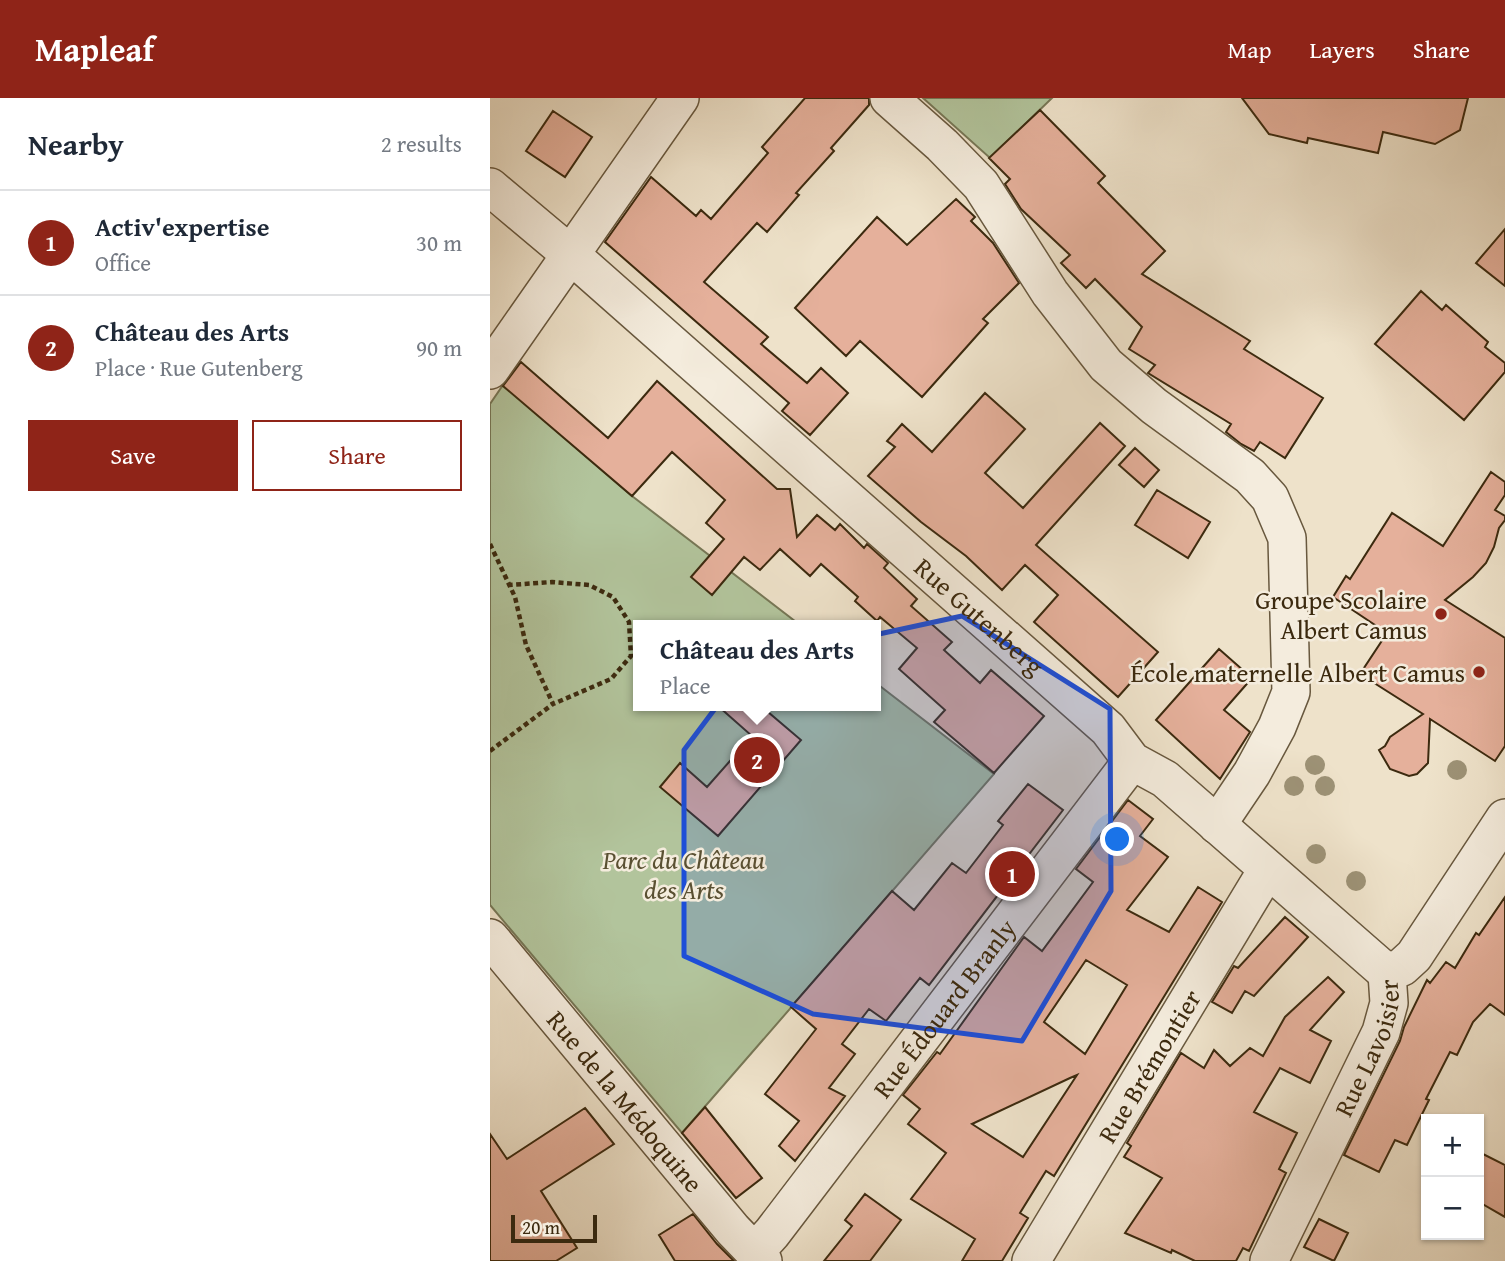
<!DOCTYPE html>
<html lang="en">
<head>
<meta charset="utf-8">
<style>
  :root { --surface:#fff; --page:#f6f6f7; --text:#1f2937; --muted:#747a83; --line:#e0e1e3; --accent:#8f2418 }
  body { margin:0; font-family:"Gentium Book Plus",serif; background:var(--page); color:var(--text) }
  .controls { position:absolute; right:21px; bottom:21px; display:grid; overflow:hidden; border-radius:0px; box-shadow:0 2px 5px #0004 }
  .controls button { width:63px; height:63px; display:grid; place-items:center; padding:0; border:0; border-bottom:2px solid var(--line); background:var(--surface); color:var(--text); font:35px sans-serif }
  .scale { position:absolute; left:21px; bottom:18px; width:86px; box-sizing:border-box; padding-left:7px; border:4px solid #3c2a0f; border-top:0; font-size:19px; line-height:24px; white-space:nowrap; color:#3c2a0f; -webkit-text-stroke:5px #f4ecdd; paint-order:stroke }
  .you { position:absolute; left:628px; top:742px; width:24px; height:24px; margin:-18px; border:5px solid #fff; border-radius:50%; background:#1a73e8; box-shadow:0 0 0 10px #1a73e833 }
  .badge { display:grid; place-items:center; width:46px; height:46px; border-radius:50%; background:var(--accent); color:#fff; font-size:23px; font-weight:700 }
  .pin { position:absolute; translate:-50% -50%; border:4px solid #fff; box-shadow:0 2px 7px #0006 }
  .popup { position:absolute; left:143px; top:522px; width:248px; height:91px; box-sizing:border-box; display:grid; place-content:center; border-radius:0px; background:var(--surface); filter:drop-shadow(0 2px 5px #0005); font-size:23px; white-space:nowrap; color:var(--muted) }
  .popup b { font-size:26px; color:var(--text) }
  .popup::after { content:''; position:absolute; left:50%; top:100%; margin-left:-14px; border:14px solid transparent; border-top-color:var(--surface) }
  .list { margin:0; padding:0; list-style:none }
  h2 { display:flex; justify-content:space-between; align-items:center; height:91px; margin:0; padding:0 28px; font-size:30px }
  h2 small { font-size:23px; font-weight:400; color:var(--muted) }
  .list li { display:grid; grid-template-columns:46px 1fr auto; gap:21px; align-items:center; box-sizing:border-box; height:105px; padding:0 28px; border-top:2px solid var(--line) }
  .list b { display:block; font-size:26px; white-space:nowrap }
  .list p { margin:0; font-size:23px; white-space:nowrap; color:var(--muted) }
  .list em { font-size:23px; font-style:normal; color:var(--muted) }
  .actions { display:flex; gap:14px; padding:21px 28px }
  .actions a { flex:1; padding:16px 0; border:2px solid var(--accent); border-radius:0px; text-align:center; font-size:24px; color:var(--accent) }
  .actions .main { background:var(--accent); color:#fff }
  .map { position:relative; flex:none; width:1015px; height:1163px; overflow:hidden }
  header { display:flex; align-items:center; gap:42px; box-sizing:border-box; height:98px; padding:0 35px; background:var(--accent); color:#fff }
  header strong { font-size:33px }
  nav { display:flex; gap:38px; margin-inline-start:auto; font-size:24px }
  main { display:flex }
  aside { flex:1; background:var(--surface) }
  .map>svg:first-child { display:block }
</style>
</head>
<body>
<header>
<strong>Mapleaf</strong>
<nav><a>Map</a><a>Layers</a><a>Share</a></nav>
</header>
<main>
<aside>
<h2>Nearby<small>2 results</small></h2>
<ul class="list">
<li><span class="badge">1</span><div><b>Activ'expertise</b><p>Office</p></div><em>30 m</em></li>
<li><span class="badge">2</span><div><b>Château des Arts</b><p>Place · Rue Gutenberg</p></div><em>90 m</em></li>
</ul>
<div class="actions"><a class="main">Save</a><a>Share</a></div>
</aside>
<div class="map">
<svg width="1015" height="1163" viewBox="0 0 1015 1163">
  <rect width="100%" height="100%" fill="#eee2ca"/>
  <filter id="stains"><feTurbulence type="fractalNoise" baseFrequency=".00286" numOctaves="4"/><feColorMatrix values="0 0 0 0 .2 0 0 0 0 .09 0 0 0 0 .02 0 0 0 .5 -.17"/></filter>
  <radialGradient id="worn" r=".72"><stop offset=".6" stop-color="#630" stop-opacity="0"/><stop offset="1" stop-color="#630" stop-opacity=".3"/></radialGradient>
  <path fill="#b2c49c" stroke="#777756" stroke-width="2" d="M433,0H562L500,60Z
    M13,287L142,398L310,527H148V608H386V585L504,676L192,1035L0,807V306Z"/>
  <path fill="#e5b09b" stroke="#3c2a0f" stroke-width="2" fill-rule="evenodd" d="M315,0H379V7L341,50L344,53L306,95L309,97L277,134L267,125L214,184L278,239L271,246L317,285L331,270L358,295L320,337L292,313L299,305L115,144L161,79L206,118L211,112L221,121L278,55L272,49Z
    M752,0H978L970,32L945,46L893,34L888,55L818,40L817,45L779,36Z
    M550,12L615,78L608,85L675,153L652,176L760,243L754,251L833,300L795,360L770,344L764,353L751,346L736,334L741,326L658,275L665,267L639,251L652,229L605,181L596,190L571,165L580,157L531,111L515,86L520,81L499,60Z
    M63,13L102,39L75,79L36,53Z
    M466,101L485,119L481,123L503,145L529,185L493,221L498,225L432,299L370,243L356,258L305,210L387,119L417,147Z
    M1015,131V188L986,165Z
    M931,193L952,212L956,207L998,244L995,249L1015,265V274L974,322L885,246Z
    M31,264L118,340L167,283L287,391H300L307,439L327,417L345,432L350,426L374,450L377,446L398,465L394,470L427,501L421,508L462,544L454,552L490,585L501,572L554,618L504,675L444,624L455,612L409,571L427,550L390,519L387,523L365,503L368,499L331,466L320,478L290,451L270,472L254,459L222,497L201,479L234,441L216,425L235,402L182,354L142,398L13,288Z
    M495,295L535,331L495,375L533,410L610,325L635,348L546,447L668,554L628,599L544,524L568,497L535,467L512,492L476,458L431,424L378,378L405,349L397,343L412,326L442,354Z
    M645,350L669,372L654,389L629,367Z
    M1001,374L1015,384V397L1005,412L1015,418V422L1009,430L1004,449L996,465L983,479L955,502L1015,540V648L1005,663L940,621L938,665L927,676L919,678L900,671L889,652L895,648L900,639L933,616L870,576L897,535L843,499L856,478L860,481L902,415L953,448Z
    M667,392L720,424L698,460L645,427Z
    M729,551L762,580L734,612L760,634L730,681L666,622Z
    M228,608H271L311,642L228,738L170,689L190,665L217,689L262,638Z
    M538,686L573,712L439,887L430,880L396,923L379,911L352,946L365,956L339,990L355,998L305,1063L289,1048L309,1023L275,996L326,931L301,909L402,793L424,812L462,765L476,775L513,727L508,723Z
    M638,702L663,721L650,738L678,759L637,812L679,834L708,789L732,804L564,1078L556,1073L530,1115L538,1120L512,1163H472L485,1141L421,1101L456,1055L418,1026L430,1011L413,997L447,954L450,956L534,839L552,853L603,784L586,771ZM596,862L637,887L595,956L554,924ZM587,977L533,1059L482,1026L580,980Z
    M1015,799V917L1000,906L983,924L967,957L960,954L936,1001L939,1002L917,1047L905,1042L889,1074L854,1057L910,943L914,929L937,882L940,885L956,864L965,870L986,835L989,837Z
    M795,819L818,839L764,898L755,893L742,915L722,904L744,868L748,870Z
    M838,879L854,894L820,932L841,943L820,985L790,970L764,1014L807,1035L789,1071L796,1075L759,1153L753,1150L746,1163H705L682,1152L681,1155L635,1135L672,1080L634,1059L641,1048L637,1045L691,955L714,970L724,952L740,968L760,950L773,958L795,919Z
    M215,1009L272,1080L246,1100L192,1035Z
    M95,1010L124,1046L51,1093L87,1150L66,1163H0V1036L17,1061Z
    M989,1054L1015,1067V1119L989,1104Z
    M375,1096L411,1122L380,1163H334L362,1128L355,1122Z
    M203,1116L227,1146L244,1163H185L169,1137Z
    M829,1121L858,1135L844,1163L814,1149Z"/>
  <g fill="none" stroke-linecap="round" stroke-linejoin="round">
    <g stroke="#68583e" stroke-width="40">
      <g id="minor">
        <path d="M399,0L452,47L491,87L560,195L616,267L664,308L760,378L780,400L797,440L801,594L787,629L762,675L727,727"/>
        <path id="s1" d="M0,89L81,157L618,631L642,663L675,681L897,875"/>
        <path d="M0,272L190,0"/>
        <path id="s2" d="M0,840L243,1132L273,1163"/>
        <path d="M897,875L912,869L924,858L1015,720"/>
        <path id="s3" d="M264,1155L282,1135L642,663"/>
        <path id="s4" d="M541,1163L777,772"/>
        <path id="s5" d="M779,1163L891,934L899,905L897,875"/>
      </g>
    </g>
    <path stroke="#3c2a0f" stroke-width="4.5" stroke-dasharray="5 3.5" stroke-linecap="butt" d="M0,446L25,499L36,547L63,606L121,581L141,558L139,524L123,499L99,487L62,484L19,487
      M0,653L63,606"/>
    <use href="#minor" stroke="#f4ecdd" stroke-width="37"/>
  </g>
  <g fill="#9d9276">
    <circle cx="825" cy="667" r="10"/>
    <circle cx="967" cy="672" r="10"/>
    <circle cx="804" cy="688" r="10"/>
    <circle cx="835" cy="688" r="10"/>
    <circle cx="826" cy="756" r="10"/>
    <circle cx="866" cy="783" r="10"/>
  </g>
  <path fill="#1d4ed8" fill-opacity="0.2" stroke="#1d4ed8" stroke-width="5" stroke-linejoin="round" d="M472,518L620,611L621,793L532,943L323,916L194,858V652L260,564Z"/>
  <g fill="#8f2418" stroke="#f4ecdd" stroke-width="2.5">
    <circle cx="951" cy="516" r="7"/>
    <circle cx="989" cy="574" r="7"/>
  </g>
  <g text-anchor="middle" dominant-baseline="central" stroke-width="5" stroke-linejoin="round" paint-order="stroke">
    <g font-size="26" fill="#3c2a0f" stroke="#f4ecdd" text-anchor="end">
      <text x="937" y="501">Groupe Scolaire<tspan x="937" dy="30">Albert Camus</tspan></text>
      <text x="975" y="574">École maternelle Albert Camus</text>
    </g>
    <g font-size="26" fill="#3c2a0f" stroke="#f4ecdd">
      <text stroke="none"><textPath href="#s1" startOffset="651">Rue Gutenberg</textPath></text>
      <text stroke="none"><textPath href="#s3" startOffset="310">Rue Édouard Branly</textPath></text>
      <text stroke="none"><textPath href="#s5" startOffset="236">Rue Lavoisier</textPath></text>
      <text stroke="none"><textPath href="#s4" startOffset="228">Rue Brémontier</textPath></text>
      <text stroke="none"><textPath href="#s2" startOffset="212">Rue de la Médoquine</textPath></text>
    </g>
    <g font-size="26" font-style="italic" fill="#5a5032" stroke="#f4ecdd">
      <text x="194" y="761">Parc du Château<tspan x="194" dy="30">des Arts</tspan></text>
    </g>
  </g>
  <rect width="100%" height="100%" filter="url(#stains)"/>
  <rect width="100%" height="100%" fill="url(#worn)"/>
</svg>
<div class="controls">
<button>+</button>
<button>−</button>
</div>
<div class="scale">20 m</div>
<div class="you"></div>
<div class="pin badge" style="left:522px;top:776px">1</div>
<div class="pin badge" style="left:267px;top:662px">2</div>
<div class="popup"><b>Château des Arts</b>Place</div>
</div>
</main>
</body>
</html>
